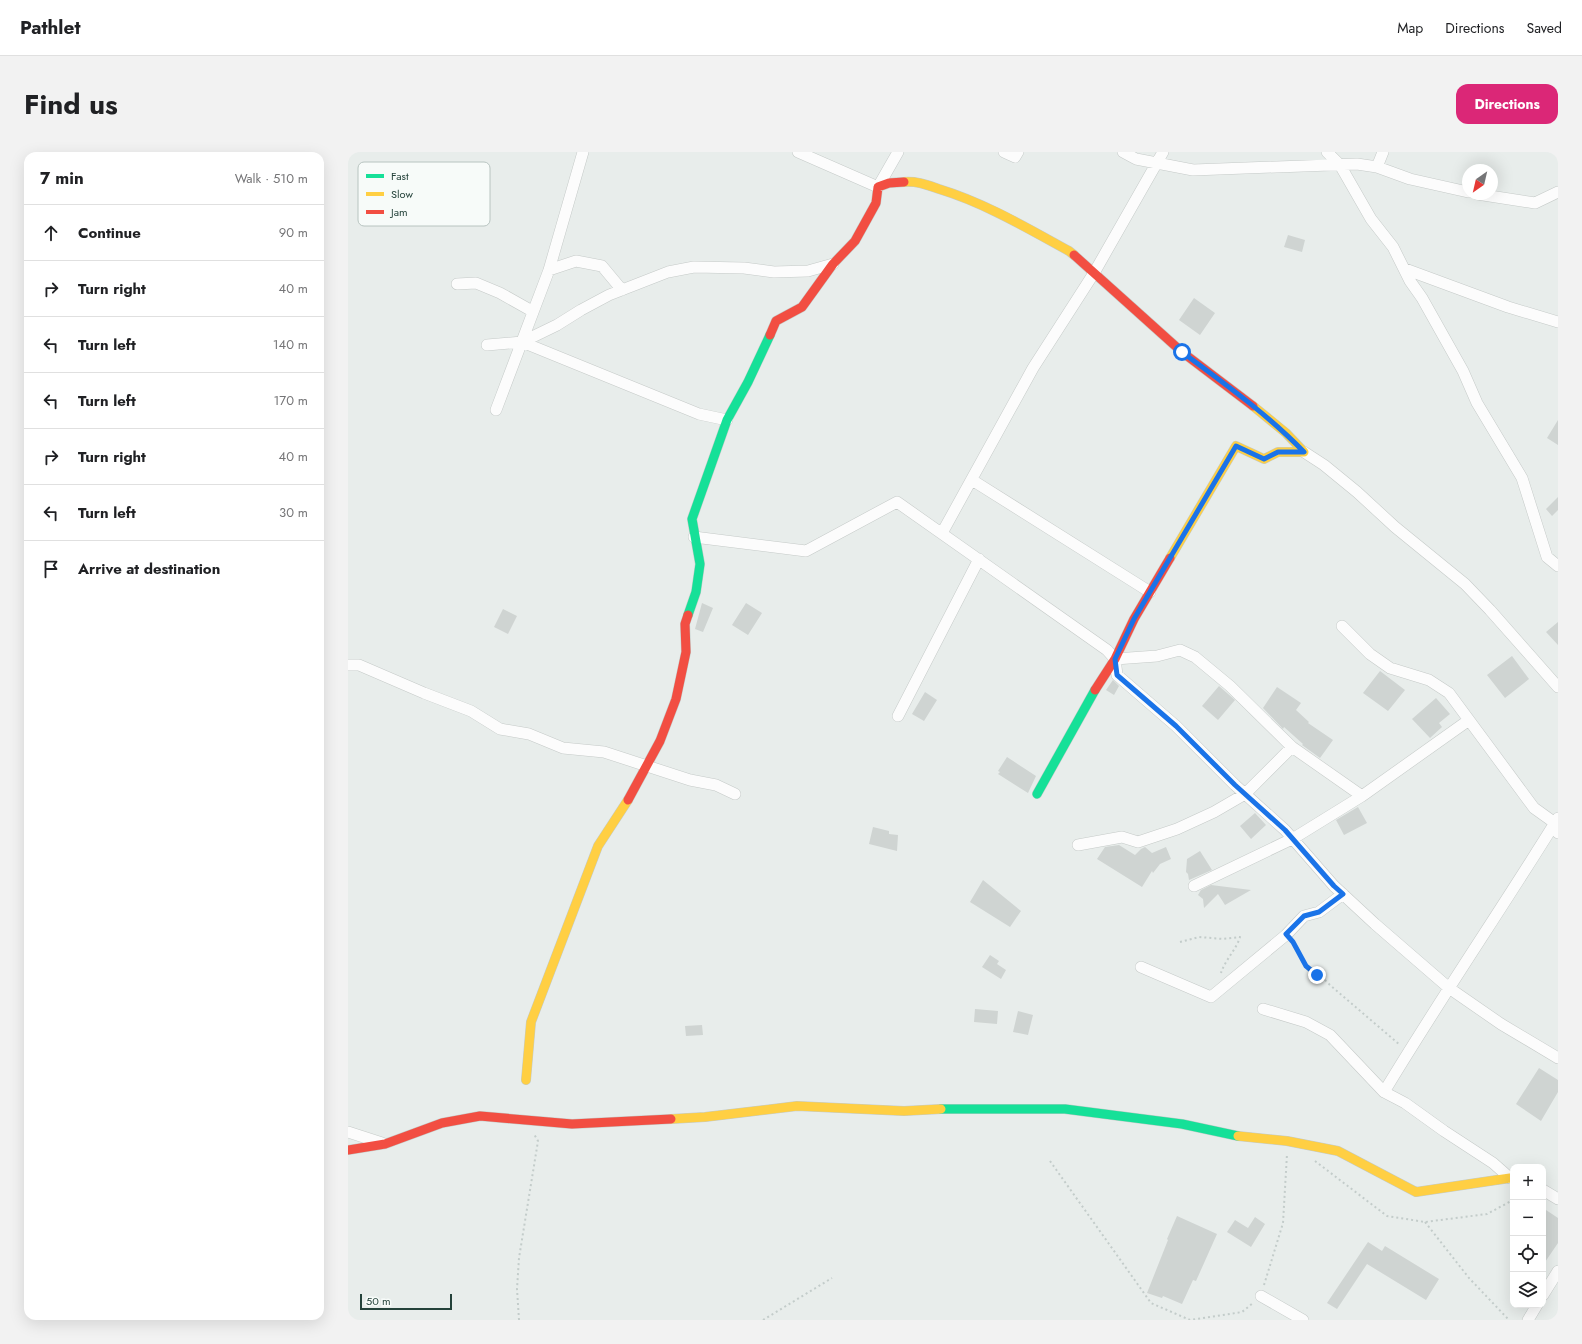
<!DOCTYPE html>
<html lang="en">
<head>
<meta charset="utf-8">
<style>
  :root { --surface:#fff; --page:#f2f2f2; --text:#202124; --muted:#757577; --line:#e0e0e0; --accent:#db2777 }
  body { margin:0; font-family:Jost,sans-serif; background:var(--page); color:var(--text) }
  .controls { position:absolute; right:12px; bottom:12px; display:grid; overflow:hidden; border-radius:8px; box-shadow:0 4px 16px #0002 }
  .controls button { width:36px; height:36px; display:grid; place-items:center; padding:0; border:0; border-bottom:1px solid var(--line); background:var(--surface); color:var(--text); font:20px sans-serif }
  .compass { position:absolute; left:1114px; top:12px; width:36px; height:36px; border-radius:50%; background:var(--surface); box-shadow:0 4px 16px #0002; rotate:214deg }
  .scale { position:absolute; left:12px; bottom:10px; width:92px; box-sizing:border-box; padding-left:4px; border:2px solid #24423a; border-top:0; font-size:11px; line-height:14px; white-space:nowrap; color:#24423a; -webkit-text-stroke:3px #f7fbf9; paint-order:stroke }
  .stop { position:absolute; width:12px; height:12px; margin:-9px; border:3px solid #1a73e8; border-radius:50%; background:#fff }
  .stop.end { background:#1a73e8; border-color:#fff; box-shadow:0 1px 4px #0008 }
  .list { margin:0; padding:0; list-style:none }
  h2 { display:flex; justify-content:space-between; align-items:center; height:52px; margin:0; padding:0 16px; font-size:17px }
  h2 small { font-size:13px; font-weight:400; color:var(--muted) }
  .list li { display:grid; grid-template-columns:26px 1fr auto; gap:12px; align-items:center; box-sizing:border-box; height:56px; padding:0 16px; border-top:1px solid var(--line) }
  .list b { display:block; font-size:15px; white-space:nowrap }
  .list em { font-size:13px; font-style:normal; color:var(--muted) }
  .icon { flex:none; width:22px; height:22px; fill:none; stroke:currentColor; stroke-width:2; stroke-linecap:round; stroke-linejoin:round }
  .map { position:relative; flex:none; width:1210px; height:1168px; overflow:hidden; border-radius:12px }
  header { display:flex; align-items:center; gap:24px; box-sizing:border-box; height:56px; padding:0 20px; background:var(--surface); border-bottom:1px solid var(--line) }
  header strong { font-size:19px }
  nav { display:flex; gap:22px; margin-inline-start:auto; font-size:14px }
  .intro { display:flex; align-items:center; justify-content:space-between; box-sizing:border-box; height:96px; padding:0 24px }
  h1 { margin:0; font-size:28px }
  .button { padding:10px 18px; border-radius:12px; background:var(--accent); color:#fff; font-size:14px; font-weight:700 }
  main { display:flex; gap:24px; padding:0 24px }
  aside { flex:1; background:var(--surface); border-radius:12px; box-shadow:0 4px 16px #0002 }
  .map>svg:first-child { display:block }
</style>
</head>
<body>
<header>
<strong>Pathlet</strong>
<nav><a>Map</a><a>Directions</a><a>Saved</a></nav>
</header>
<div class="intro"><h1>Find us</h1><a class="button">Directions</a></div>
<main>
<aside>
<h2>7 min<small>Walk · 510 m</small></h2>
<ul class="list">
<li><svg class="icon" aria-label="ahead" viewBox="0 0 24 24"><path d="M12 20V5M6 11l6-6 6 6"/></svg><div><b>Continue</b></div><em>90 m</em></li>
<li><svg class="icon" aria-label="right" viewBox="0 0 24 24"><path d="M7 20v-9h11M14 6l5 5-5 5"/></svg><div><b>Turn right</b></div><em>40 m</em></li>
<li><svg class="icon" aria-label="left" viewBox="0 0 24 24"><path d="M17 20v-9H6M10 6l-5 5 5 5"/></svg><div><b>Turn left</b></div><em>140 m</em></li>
<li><svg class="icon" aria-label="left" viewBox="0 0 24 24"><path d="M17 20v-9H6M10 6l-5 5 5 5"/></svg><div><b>Turn left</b></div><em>170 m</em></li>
<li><svg class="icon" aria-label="right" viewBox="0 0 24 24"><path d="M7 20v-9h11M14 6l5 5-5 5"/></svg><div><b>Turn right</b></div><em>40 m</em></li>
<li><svg class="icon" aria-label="left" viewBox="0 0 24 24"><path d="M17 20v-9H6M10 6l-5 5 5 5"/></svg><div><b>Turn left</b></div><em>30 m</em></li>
<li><svg class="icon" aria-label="arrive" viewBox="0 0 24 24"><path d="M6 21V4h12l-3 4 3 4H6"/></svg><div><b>Arrive at destination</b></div></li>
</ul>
</aside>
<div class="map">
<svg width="1210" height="1168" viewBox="0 0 1210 1168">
  <rect width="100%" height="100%" fill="#e8edeb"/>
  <path fill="#cfd4d2" d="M940,83L957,88L954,100L936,95Z
    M846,146L867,161L852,183L831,168Z
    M1210,268V293L1199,286Z
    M1210,345V358L1204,364L1198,357Z
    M354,451L365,456L355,480L347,477Z
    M398,451L414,461L400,483L384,473Z
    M155,457L169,464L160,482L146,475Z
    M1210,470V493L1198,480Z
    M1164,504L1181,527L1157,546L1139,523Z
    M1032,519L1057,538L1040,559L1015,541Z
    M765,528L771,534L766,543L758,538Z
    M871,534L887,548L870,568L854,554Z
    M929,535L953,551L948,558L961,570L960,571L985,588L972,606L954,593L955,592L936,575L935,577L915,556Z
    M577,540L589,548L576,569L564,562Z
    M1088,546L1102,562L1091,571L1094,575L1082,586L1064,567Z
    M659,605L688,624L680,641L650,622L652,620L650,619Z
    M1010,655L1019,671L996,683L988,668Z
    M907,661L918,673L903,687L892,674Z
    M525,675L541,679V682L550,683L549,699L521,692Z
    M771,693L787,703L793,697L797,695L804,701L818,695L823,707L812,712L805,721L804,719L794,735L749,707L757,695Z
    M852,699L864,718L841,728L840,722L838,720L839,707Z
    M635,728L673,759L662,775L622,750Z
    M863,733L903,738L877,753L870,742L856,756L855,747L850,743L853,738Z
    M642,803L651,809L649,812L658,818L653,827L634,815Z
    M627,857L650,859L649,872L626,870Z
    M670,859L685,863L680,883L665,880Z
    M354,873L355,883L338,884L337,874Z
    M1191,916L1210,928V940L1193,969L1168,952Z
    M1195,1056L1210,1066V1091L1195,1113Z
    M829,1064L869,1082L848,1129L845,1128L834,1152L815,1144L814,1146L799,1141L820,1088L819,1087Z
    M907,1065L917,1072L903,1095L879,1080L887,1068L900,1076Z
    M1020,1090L1034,1099L1037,1094L1091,1127L1078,1148L1019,1112L989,1157L979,1151Z"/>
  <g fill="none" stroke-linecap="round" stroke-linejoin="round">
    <g stroke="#c5cac8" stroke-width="12">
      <path id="street" d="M450,0L530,35L550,0
        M656,0L667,5L670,0
        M775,0L788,7L845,18L1009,12L1029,15L1062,27L1120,40
        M979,0L992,13L1023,67L1045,95L1062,129L1074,146L1115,219L1129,251L1174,326L1199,405L1210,414
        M1029,15L1035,0
        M1129,42L1187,51L1210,40
        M1057,117L1160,155L1210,170
        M201,118L228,109L254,114L274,138
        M109,132L128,131L152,141L184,159
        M174,190L351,262L379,268
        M139,193L174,190L209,173L233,158L261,143L320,120L346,115L396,116L426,120L460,119L485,112
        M148,258L201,118L235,0
        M956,300L976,313L1009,340L1047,375L1117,432L1142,458L1210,535
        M624,328L802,440
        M594,381L685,216L746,121L815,0
        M346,385L458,399L549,350L759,498L767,507L769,523L828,574L887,633L937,678L986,734L1027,772L1101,836L1153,872L1210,906
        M994,474L1022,502L1042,516L1081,528L1101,541L1186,656L1207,671L1210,681
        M767,507L809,504L832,498L847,505L882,534L944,595L1014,644
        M0,513H11L76,541L123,559L152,577L181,582L215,596L256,600L342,628L368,633L387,642
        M550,564L631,407
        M730,693L774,685L790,690L829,677L866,660L897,642L944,595
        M846,734L946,686L1014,644L1121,568
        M793,815L863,845L938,783L956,764L971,760L995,742
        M915,857L958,870L982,883L1036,940L1057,951L1096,979L1145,1011L1162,1026
        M1036,940C1092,847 1153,758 1210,666
        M0,980L34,991
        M1195,1038L1210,1047
        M1195,1143L1210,1119
        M913,1144L955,1168
        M1180,1168L1189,1153"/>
    </g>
    <g stroke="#c3cbc8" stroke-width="10">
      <path id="fast" d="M340,463L348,440L352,412L344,367L379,268L400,230L422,183
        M689,642L747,538
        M593,957H717L834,972L890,984"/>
    </g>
    <g stroke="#c3cbc8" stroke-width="10">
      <path id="slow" d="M556,30C569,29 579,33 591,37C637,51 679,76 721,99L726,103
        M822,406L888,294L916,307L930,300H956L938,281L905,254
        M178,928L183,870L250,694L280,648
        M323,967L357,965L449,954L556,959L593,957
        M890,984L939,989L990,999L1068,1040L1162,1026L1165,1027"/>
    </g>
    <g stroke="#c3cbc8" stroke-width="10">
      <path id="jam" d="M726,103L834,200L905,254
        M422,183L428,169L454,155L485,112L507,89L528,51L530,35L541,31L556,30
        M747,538L767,507L786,467L822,406
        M280,648L312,589L328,547L338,500L337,472L340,463
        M0,998L37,992L94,971L132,964L224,972L323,967"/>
    </g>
    <path stroke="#c3ccca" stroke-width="2" stroke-dasharray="2 3" stroke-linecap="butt" d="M832,790L851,785L875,787L892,785C888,798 877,808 873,821
      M945,791L958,814L977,828L982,833L1052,893
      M702,1009L803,1151L842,1168L894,1160L905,1151
      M967,1009L1039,1064L1077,1070L1139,1062L1165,1048
      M1077,1070L1121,1126L1161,1168
      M916,1133L935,1071L939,1002
      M171,1168L169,1137L171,1106L190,989L186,982
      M415,1168L484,1126"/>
    <use href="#street" stroke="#fcfcfc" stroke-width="11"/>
    <use href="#fast" stroke="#16e098" stroke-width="9"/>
    <use href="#slow" stroke="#ffcf43" stroke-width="9"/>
    <use href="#jam" stroke="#f24e42" stroke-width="9"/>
  </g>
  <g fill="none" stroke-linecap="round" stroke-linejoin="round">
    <path stroke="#1a73e8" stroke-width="5" d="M834,200C876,231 919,262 956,300H930L916,307L888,294L786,467L767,507L769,523L828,574L887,633L937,678L986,734L995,742L971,760L956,764L938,782L945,790L958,814L969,823"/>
  </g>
  <rect x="10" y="10" width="132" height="64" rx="6" fill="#f7fbf9" stroke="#b8c4c0" stroke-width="1"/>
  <rect x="18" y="22" width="18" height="4" fill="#16e098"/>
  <rect x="18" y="40" width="18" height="4" fill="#ffcf43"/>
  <rect x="18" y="58" width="18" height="4" fill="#f24e42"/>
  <g font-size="11" fill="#24423a">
    <text x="43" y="28">Fast</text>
    <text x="43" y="46">Slow</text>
    <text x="43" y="64">Jam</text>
  </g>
</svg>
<div class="controls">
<button>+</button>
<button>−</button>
<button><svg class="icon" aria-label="locate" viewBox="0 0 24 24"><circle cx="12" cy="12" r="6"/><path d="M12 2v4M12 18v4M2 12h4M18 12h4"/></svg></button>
<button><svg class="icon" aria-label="layers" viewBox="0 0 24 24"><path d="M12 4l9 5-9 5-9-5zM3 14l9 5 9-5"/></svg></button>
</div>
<svg class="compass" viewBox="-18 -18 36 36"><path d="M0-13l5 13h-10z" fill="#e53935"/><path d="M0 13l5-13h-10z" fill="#757577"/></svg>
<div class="scale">50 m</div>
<div class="stop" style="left:834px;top:200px"></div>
<div class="stop end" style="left:969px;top:823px"></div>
</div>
</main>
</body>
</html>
